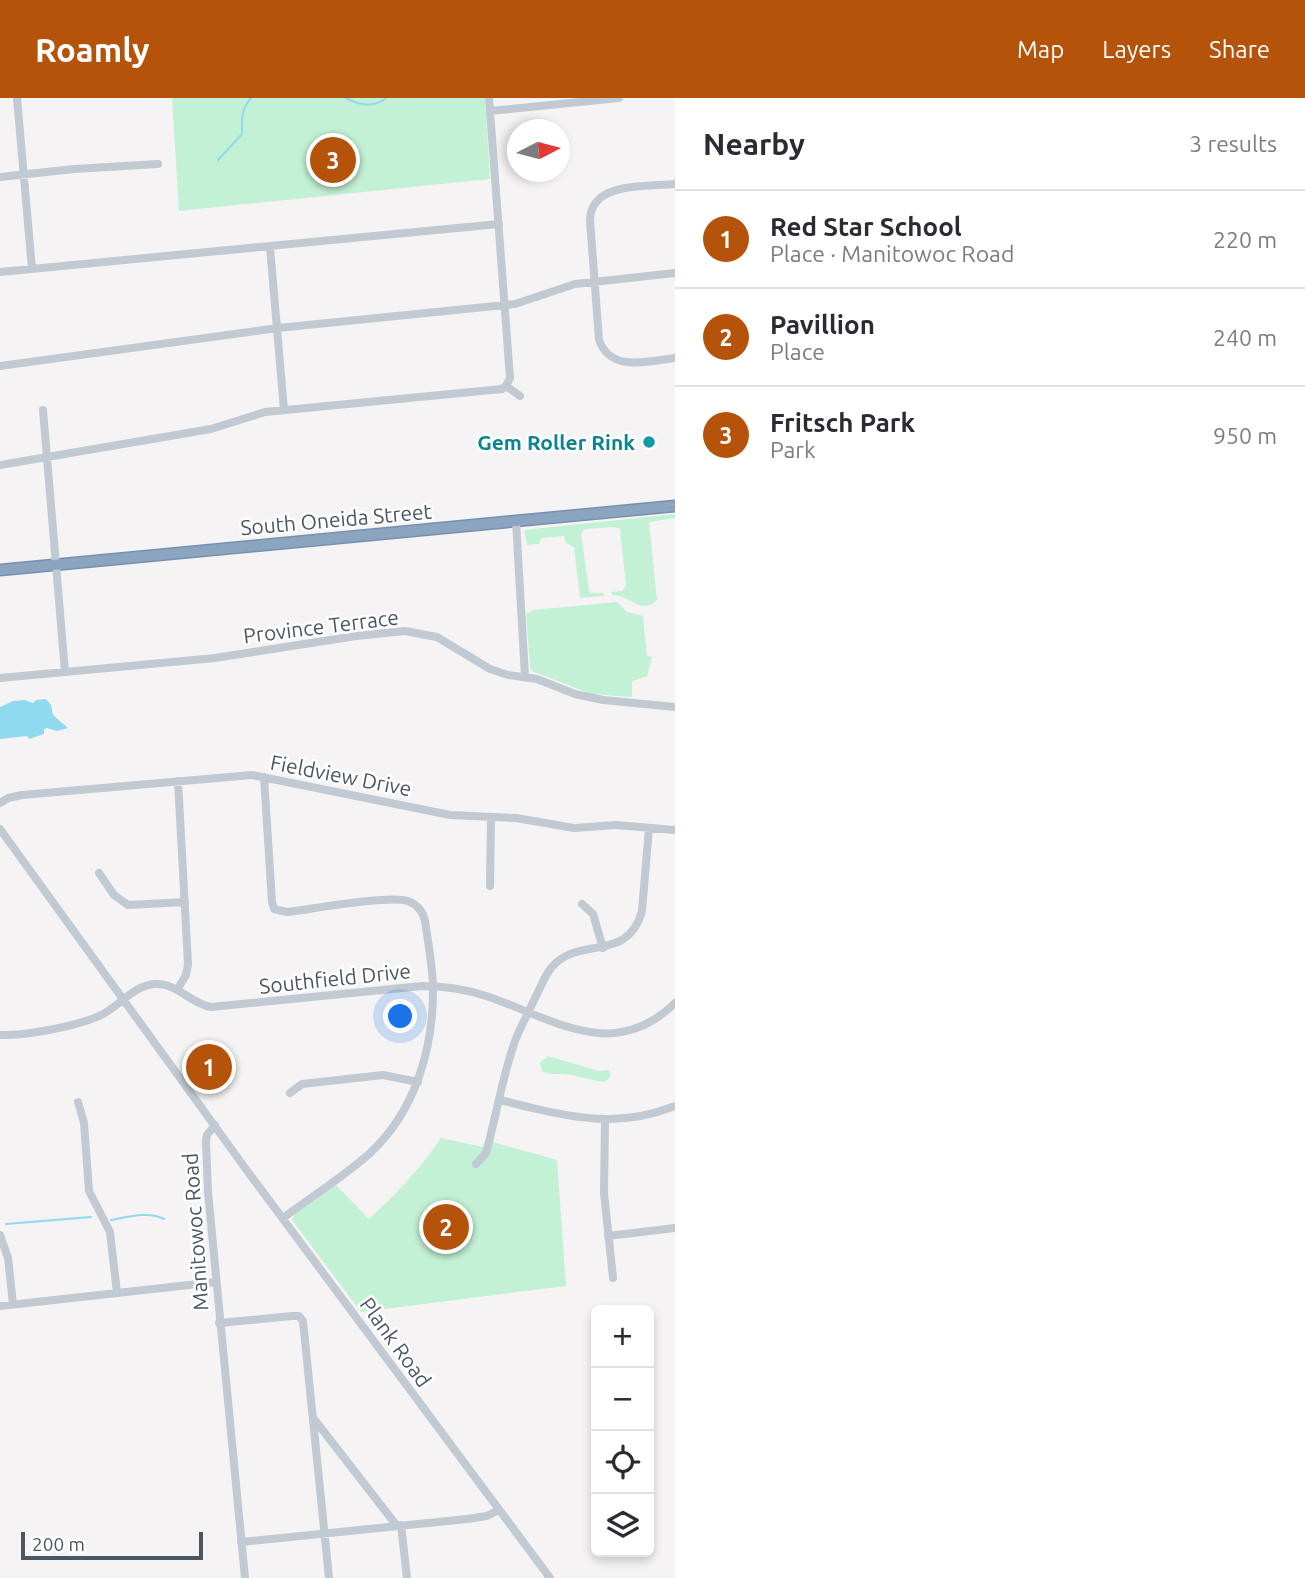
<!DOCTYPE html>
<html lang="en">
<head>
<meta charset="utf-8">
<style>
  :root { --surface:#fff; --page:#f2f2f3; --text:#2b2b33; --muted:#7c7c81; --line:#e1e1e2; --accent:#b45309 }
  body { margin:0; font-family:Ubuntu,sans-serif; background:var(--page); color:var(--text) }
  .controls { position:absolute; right:21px; bottom:21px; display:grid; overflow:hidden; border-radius:10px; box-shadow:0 4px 10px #0003 }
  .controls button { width:63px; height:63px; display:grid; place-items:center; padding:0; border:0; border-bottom:2px solid var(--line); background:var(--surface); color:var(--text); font:35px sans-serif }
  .compass { position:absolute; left:507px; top:21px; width:63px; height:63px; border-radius:50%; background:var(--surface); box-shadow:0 4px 10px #0003; rotate:84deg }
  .scale { position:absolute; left:21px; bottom:18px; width:182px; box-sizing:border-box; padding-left:7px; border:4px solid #4a5661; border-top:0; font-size:19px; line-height:24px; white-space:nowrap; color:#4a5661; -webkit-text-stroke:5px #fff; paint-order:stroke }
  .you { position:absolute; left:401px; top:919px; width:24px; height:24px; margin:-18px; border:5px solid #fff; border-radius:50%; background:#1a73e8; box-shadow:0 0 0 10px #1a73e833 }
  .badge { display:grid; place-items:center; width:46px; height:46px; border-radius:50%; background:var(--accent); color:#fff; font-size:23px; font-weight:700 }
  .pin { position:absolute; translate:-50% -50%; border:4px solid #fff; box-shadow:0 2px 7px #0006 }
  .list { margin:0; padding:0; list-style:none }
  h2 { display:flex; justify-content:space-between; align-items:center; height:91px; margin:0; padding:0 28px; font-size:30px }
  h2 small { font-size:23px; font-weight:400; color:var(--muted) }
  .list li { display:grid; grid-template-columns:46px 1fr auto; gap:21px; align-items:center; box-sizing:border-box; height:98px; padding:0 28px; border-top:2px solid var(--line) }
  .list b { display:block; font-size:26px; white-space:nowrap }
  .list p { margin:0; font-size:23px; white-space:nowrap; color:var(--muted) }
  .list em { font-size:23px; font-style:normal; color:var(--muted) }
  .icon { flex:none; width:38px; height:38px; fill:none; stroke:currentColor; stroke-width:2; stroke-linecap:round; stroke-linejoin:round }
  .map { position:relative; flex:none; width:675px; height:1480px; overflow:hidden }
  header { display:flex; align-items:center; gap:42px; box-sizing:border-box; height:98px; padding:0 35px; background:var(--accent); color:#fff }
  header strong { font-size:33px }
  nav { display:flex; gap:38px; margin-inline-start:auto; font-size:24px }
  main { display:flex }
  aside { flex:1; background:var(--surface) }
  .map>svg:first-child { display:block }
</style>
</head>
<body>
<header>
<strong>Roamly</strong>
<nav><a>Map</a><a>Layers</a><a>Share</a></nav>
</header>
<main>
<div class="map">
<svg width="675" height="1480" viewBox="0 0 675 1480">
  <rect width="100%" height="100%" fill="#f5f3f3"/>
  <path fill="#c3f1d5" d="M172,0H485L490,81L179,113Z
    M675,416V420L649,424L657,502C643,518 628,496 612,497L611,494L622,493L626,487L620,431L614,429L585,431L581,436L589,492L591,495H603L604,498L580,500L574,449L566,445L564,438L541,440L539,446L527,447L524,432Z
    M617,504L627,514L643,518L647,558L652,559L647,578L632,583V599L591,596L532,573L530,568L526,516L534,512Z
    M548,958L599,973L609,972L611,978L605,984C593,983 583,979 571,977C561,975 551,978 542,973L540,965Z
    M441,1040L483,1049L486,1042L557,1062L566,1188L361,1214L292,1122L295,1116L336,1087L369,1121C396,1096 420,1071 441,1040Z"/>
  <path fill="#90daee" d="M46,601L51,607L53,617L68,630L57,633L47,630L44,631V636L29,641L27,638L0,641V609L13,603L25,602L33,605L36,602Z"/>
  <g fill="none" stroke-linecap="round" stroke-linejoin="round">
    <path stroke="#90daee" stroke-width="2" d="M346,0C359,7 374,10 386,0
      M218,62L242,36C242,21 241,11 251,0
      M111,1122C128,1119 149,1113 164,1121
      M6,1126L91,1119"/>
    <g stroke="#7690ad" stroke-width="13">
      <path id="highway" d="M0,472L675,408"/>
    </g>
    <path stroke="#c1cad2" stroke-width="8" d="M17,0L32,171
      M489,0L510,280L506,288
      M490,13L619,0
      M0,79L74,71L158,66
      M675,86C647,89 591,83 590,122L599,242C611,275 648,263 675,260
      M270,149L284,312
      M0,174L499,126
      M0,268L278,230L515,206L575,186L675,175
      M506,288L520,298
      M43,312L65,574
      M0,367L211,331L265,314L502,291L506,288
      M516,423L525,578
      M0,580L215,560L356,538L405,533L437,539L490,571L508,577L537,581L575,596L603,602L675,609
      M264,679L272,804L274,811L287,814C312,811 388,797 408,803C418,807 423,813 425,823C428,844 432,865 433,887C434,949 416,1013 369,1056C342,1080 311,1099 283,1120
      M0,705L8,700L22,697L252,677L450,717L516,720L574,730L616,727L675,732
      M0,731L248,1074L550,1480
      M99,775L114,797L128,807L185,804
      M490,788L491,719
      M582,806L593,816L603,850
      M177,892L186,877L188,866L178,683
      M0,937C24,938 79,928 101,917C120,908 134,886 157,886C177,886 192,906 211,909L422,888C444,888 465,891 486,898C553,920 612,966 675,905
      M290,995L302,986L383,977L418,984
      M500,1002C562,1017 613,1033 675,1008
      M78,1004L84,1025L89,1093L110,1134L117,1195
      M605,1022L604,1095L613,1180
      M215,1027L207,1037L206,1043L208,1094L245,1480
      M476,1066L486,1055C496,1019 502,981 514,946C519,931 528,916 534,902C540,891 544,878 552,869C579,837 627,866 642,813L649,730
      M0,1137L8,1160L13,1206
      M608,1138L675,1130
      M0,1208L216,1184
      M219,1225L292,1218H299L303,1223L329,1480
      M314,1321L397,1428
      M401,1427L407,1480
      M241,1444L467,1421L487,1418L499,1412"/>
    <use href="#highway" stroke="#8ba5c1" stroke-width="10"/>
  </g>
  <circle fill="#0f9aa8" stroke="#fff" stroke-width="2.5" cx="649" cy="344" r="7"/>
  <g text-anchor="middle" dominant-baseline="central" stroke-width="5" stroke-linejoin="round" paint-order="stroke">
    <g font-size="21" font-weight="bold" fill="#0d838f" stroke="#fff" text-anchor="end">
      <text x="635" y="344">Gem Roller Rink</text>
    </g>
    <g font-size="21" fill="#4a5661" stroke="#fff">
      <text transform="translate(336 421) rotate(-5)">South Oneida Street</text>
      <text transform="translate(321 528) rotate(-7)">Province Terrace</text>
      <text transform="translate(341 677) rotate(11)">Fieldview Drive</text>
      <text transform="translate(335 880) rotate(-6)">Southfield Drive</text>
      <text transform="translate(195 1134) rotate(-94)">Manitowoc Road</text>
      <text transform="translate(396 1244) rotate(54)">Plank Road</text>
    </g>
  </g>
</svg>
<div class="controls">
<button>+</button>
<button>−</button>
<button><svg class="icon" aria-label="locate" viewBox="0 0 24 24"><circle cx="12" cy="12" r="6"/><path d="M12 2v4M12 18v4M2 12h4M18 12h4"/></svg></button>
<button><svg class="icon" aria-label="layers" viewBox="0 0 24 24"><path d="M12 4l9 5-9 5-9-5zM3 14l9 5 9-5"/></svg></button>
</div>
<svg class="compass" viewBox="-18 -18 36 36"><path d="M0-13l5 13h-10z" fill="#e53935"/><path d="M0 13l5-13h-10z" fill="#7c7c81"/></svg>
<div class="scale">200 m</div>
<div class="you"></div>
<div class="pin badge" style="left:209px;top:969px">1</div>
<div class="pin badge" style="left:446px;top:1129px">2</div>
<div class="pin badge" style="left:333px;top:62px">3</div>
</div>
<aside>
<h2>Nearby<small>3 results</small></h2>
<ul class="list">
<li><span class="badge">1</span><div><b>Red Star School</b><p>Place · Manitowoc Road</p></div><em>220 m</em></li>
<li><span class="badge">2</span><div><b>Pavillion</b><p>Place</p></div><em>240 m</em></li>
<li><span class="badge">3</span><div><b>Fritsch Park</b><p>Park</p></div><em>950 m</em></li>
</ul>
</aside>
</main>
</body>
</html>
